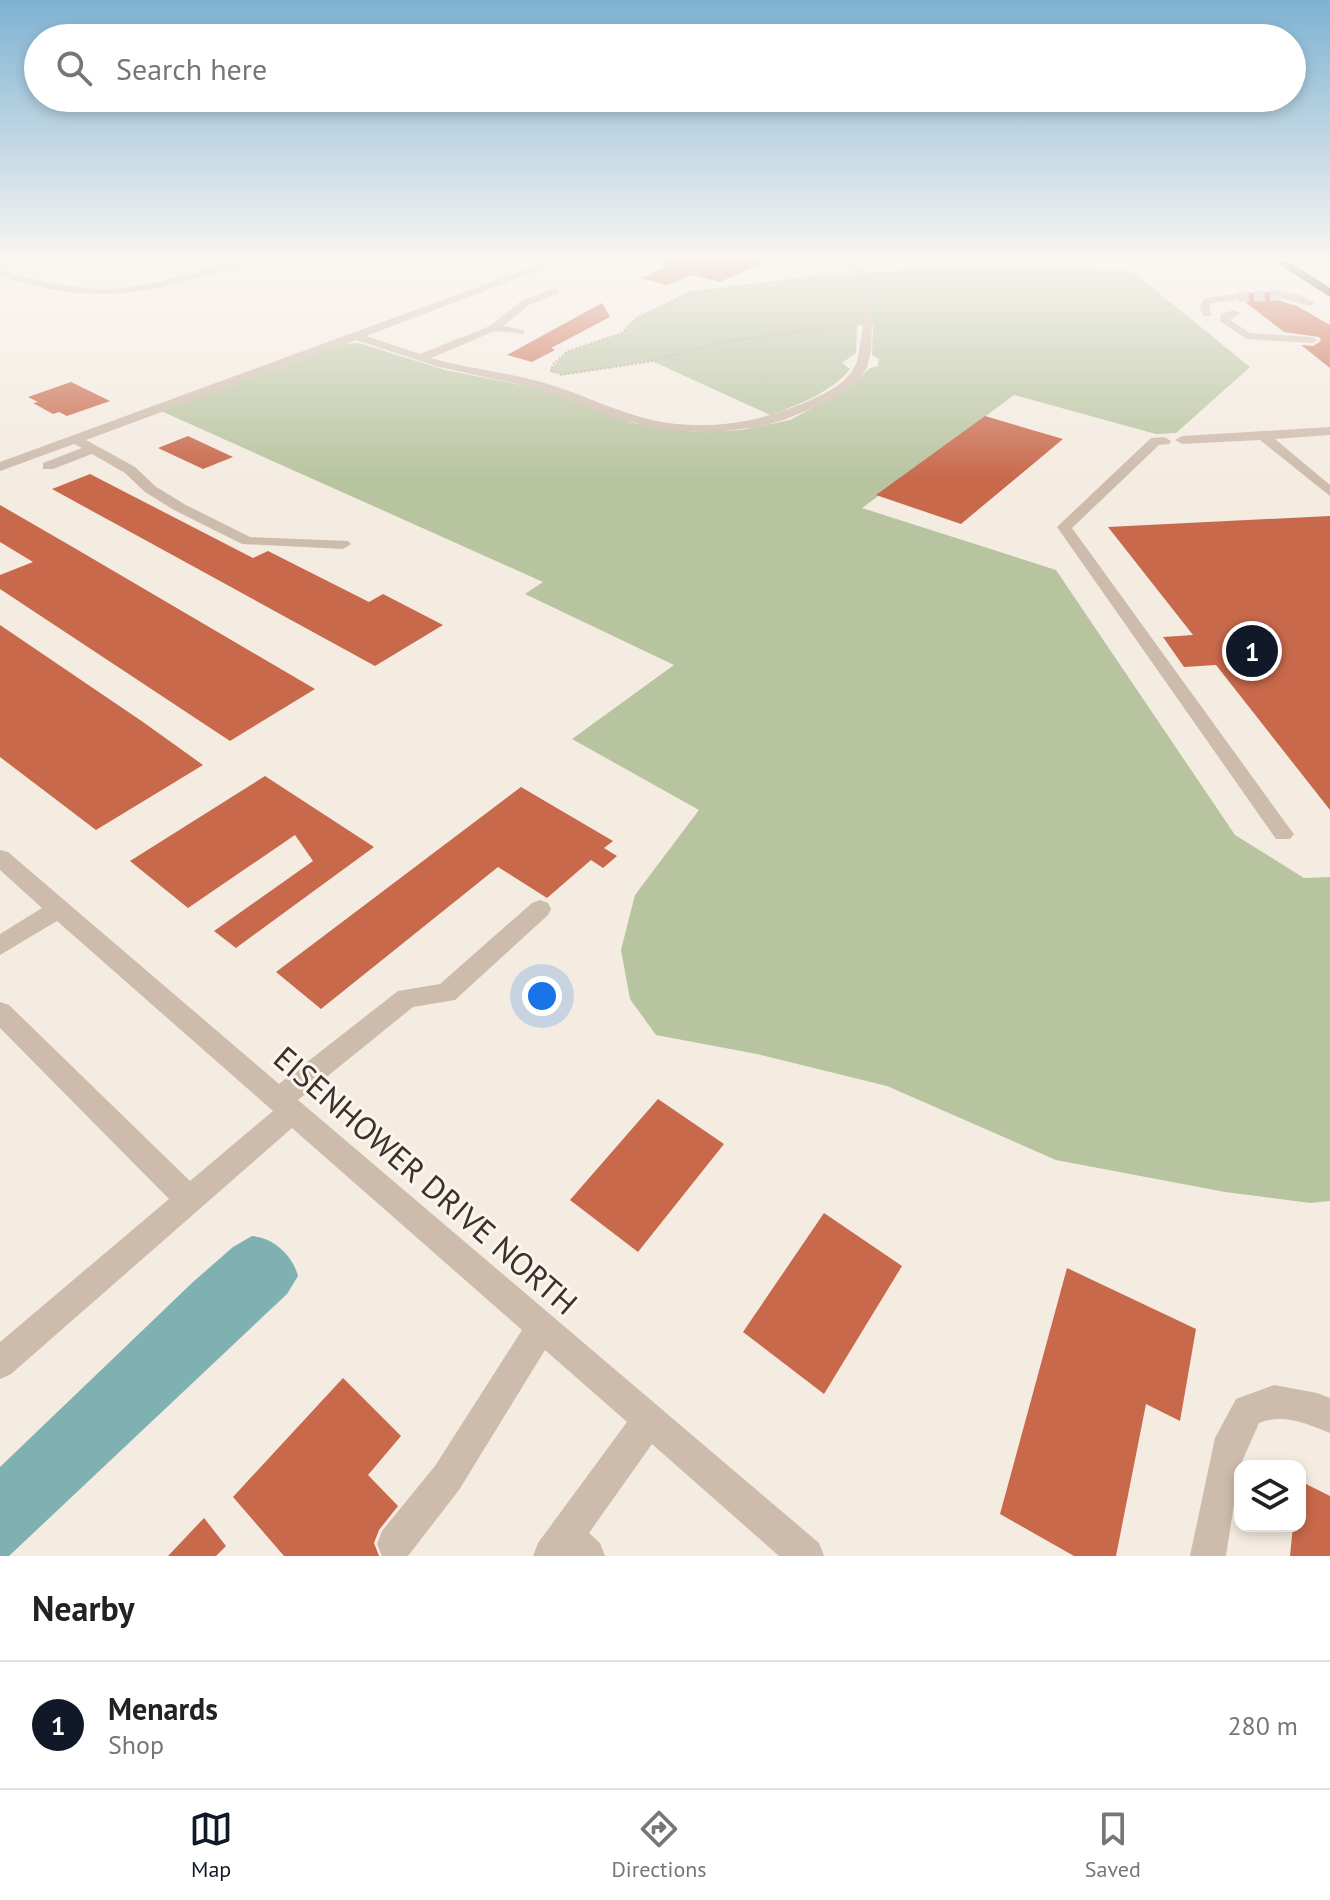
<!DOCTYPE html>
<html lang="en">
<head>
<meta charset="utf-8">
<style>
  :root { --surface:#fff; --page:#f6f6f6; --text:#222; --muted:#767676; --line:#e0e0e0; --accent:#111827 }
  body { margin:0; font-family:"PT Sans",sans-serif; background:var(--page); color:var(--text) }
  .controls { position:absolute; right:24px; bottom:24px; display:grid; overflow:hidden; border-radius:16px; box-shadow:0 4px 12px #0003 }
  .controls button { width:72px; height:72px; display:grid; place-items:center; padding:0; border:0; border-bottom:2px solid var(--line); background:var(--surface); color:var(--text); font:40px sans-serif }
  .you { position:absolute; left:542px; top:996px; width:28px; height:28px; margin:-20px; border:6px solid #fff; border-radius:50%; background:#1a73e8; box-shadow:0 0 0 12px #1a73e833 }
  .badge { display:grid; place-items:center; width:52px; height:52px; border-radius:50%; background:var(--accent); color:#fff; font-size:26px; font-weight:700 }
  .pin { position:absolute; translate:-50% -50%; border:4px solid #fff; box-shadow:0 2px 8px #0006 }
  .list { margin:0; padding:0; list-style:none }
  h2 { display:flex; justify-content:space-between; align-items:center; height:104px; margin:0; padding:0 32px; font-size:34px }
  h2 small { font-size:26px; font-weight:400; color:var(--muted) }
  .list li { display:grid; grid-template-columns:52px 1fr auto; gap:24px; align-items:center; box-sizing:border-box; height:128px; padding:0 32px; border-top:2px solid var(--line) }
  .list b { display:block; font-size:30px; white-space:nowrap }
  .list p { margin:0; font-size:26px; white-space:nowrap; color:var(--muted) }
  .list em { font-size:26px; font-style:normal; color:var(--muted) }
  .icon { flex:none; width:44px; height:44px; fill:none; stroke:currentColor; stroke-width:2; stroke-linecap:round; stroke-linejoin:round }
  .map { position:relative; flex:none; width:1330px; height:1556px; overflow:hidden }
  .search { position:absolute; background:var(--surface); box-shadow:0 4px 12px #0003; left:24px; right:24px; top:24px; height:88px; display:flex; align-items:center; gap:20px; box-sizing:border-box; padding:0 28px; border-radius:44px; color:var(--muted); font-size:30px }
  .sheet { height:232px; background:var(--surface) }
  nav { display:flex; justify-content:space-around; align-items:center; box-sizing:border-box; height:112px; border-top:2px solid var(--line); background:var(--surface); font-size:22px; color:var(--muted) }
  nav a { display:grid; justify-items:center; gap:4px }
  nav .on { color:var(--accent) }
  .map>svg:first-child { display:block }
</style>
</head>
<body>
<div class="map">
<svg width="1330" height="1556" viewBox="0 0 1330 1556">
  <rect width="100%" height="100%" fill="#f4ebe1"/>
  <path fill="#b8c4a0" d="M982,261H1030L1070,270L1132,271L1250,367L1176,433L1156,434L1014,395L862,508L1056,570L1235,835L1304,878L1330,877V1201L1310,1203L1225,1192L1056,1160L887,1086L757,1054L656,1035L630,999L621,950L635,895L699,810L572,739L674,665L525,594L543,582L161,411L345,344L359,343L445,370L536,388L633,423L695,432L741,430L790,420L847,389L870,368L878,366L879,359L872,355L873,326L857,325L856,353L842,363L850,369C833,391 797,406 770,415L652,361L563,375L550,372V369L568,351L622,333L636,318L691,292L838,274L953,268Z"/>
  <path fill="#7fb0b2" d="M252,1236C274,1238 292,1255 298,1276L287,1294L9,1556H0V1467L193,1282L233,1247Z"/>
  <path fill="#c8694b" d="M664,261H766L720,282L692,275L667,285L640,278L664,268Z
    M1275,292L1277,300L1297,306L1330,325V368L1301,345L1313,346L1321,341L1319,337L1284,332L1244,301L1246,296L1243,293Z
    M602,303L610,317L551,348L555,350L532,362L507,355Z
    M71,382L110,401L67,416L59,412L53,414L33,403L38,402L28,397Z
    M985,416L1063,439L961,524L876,495Z
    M188,436L233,457L203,469L158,448Z
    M90,474L253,558L268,551L369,602L383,594L443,625L375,666L52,489Z
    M0,505L71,546L315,689L230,741L0,589V575L33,562L0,542Z
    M1330,516V810L1216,665L1184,667L1163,637L1193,635L1108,527Z
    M0,625L143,722L203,765L96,830L0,757Z
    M265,776L374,847L236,948L214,931L313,861L295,835L188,908L130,861Z
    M521,787L613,841L604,848L617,856L603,868L591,860L547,898L498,867L321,1009L276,972Z
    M658,1099L724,1144L638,1252L570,1200Z
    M824,1213L902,1266L824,1394L743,1332Z
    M1067,1268L1196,1329L1180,1421L1146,1404L1116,1556H1074L1000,1514Z
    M343,1378L401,1436L368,1475L398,1506L379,1530L374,1543L379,1556H284L233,1497Z
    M1300,1481L1330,1496V1556H1290L1293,1526H1300Z
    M204,1518L226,1546L216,1556H168Z"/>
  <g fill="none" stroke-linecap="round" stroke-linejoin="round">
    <path stroke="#cfc6bd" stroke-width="11" stroke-dasharray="11 5" stroke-linecap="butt" d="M1238,297L1282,295"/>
    <path stroke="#b9a596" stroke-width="2" stroke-dasharray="2 2" stroke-linecap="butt" d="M552,372V365L568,351L622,333L636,318L691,292L840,273
      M560,375L648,362L723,342L854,324"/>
    <path fill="#cdbbac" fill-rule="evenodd" d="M14,261H30L2,270C54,286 100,296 154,283C186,276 218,261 250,261C235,270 215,273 198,278C124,299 74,300 0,276V265Z
      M549,261H563L366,336L420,354L490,326L521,301L555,288L559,289V293L529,305L503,326L524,330V334L495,331L431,358C469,369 507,372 545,383C576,392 606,407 637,416C697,434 760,424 815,398C836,388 856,377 859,352C865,313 869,291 842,261H852L867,279L873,296L871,350L867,368L855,384L829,401L784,420L757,427L709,433L660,429L619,419L535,388L439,367L356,340L86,440L135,467L155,486L184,504L250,537L348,541L351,544L343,549L242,544L174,510L145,492L125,473L92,454L53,469H43V463L82,448L74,444L0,471V462Z
      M1282,292L1301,295L1315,303L1310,306L1278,297V293Z
      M1238,294L1243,297L1242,299L1212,303L1209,307L1212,316H1204L1199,307L1205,298Z
      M1235,310L1240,313L1230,320L1250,333L1312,337L1318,340L1312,343L1247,339L1220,321L1221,314Z
      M1330,427V435L1275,439L1330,485V496L1260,440L1182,444L1175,440L1182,436Z
      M1164,437L1171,441L1169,444L1159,445L1072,528L1290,829L1294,834L1290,839H1276L1057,527L1151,438Z
      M0,850L8,852L279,1084L398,991L440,984L532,903L540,900L548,903L551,909L548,915L455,1000L413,1007L298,1100L819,1543L824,1556H779L652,1444L589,1533L600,1543L605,1556H533L538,1543L627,1422L545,1350L459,1490L408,1556H382L377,1544L382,1531L435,1466L522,1330L292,1128L11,1374L0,1379V1342L169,1199L0,1028V1002L9,1005L190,1181L273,1111L57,921L0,955V934L42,908L0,870Z
      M1274,1385L1317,1393L1330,1398V1433C1307,1424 1284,1413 1259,1423L1240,1466L1226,1556H1190L1215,1438L1236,1399Z"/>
    <path fill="#5c4a42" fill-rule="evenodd" d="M1274,261H1288L1330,288V297Z"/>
  </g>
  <linearGradient id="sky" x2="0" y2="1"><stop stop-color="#7eb2d2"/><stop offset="0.54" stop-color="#faf6f2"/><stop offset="1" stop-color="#faf6f2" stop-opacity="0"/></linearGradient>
  <rect width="1330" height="479" fill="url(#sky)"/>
  <g text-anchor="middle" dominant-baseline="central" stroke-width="6" stroke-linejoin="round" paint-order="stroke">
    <g font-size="32" fill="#3b302b" stroke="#fbf5ee">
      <text transform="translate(426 1180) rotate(41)">EISENHOWER DRIVE NORTH</text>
    </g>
  </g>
</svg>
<div class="controls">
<button><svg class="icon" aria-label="layers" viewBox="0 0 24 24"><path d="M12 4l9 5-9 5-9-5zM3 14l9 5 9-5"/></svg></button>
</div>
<div class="you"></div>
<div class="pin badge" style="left:1252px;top:651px">1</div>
<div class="search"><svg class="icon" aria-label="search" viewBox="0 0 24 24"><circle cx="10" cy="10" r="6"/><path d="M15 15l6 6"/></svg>Search here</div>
</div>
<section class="sheet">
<h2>Nearby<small></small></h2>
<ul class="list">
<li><span class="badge">1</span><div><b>Menards</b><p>Shop</p></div><em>280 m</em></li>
</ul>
</section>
<nav>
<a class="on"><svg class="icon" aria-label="map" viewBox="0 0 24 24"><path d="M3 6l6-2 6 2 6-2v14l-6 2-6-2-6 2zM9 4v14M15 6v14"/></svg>Map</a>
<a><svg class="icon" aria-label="directions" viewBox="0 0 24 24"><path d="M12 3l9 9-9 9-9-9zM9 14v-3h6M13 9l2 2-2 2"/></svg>Directions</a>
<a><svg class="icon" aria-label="saved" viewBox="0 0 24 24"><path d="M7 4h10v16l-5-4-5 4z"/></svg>Saved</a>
</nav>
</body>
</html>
